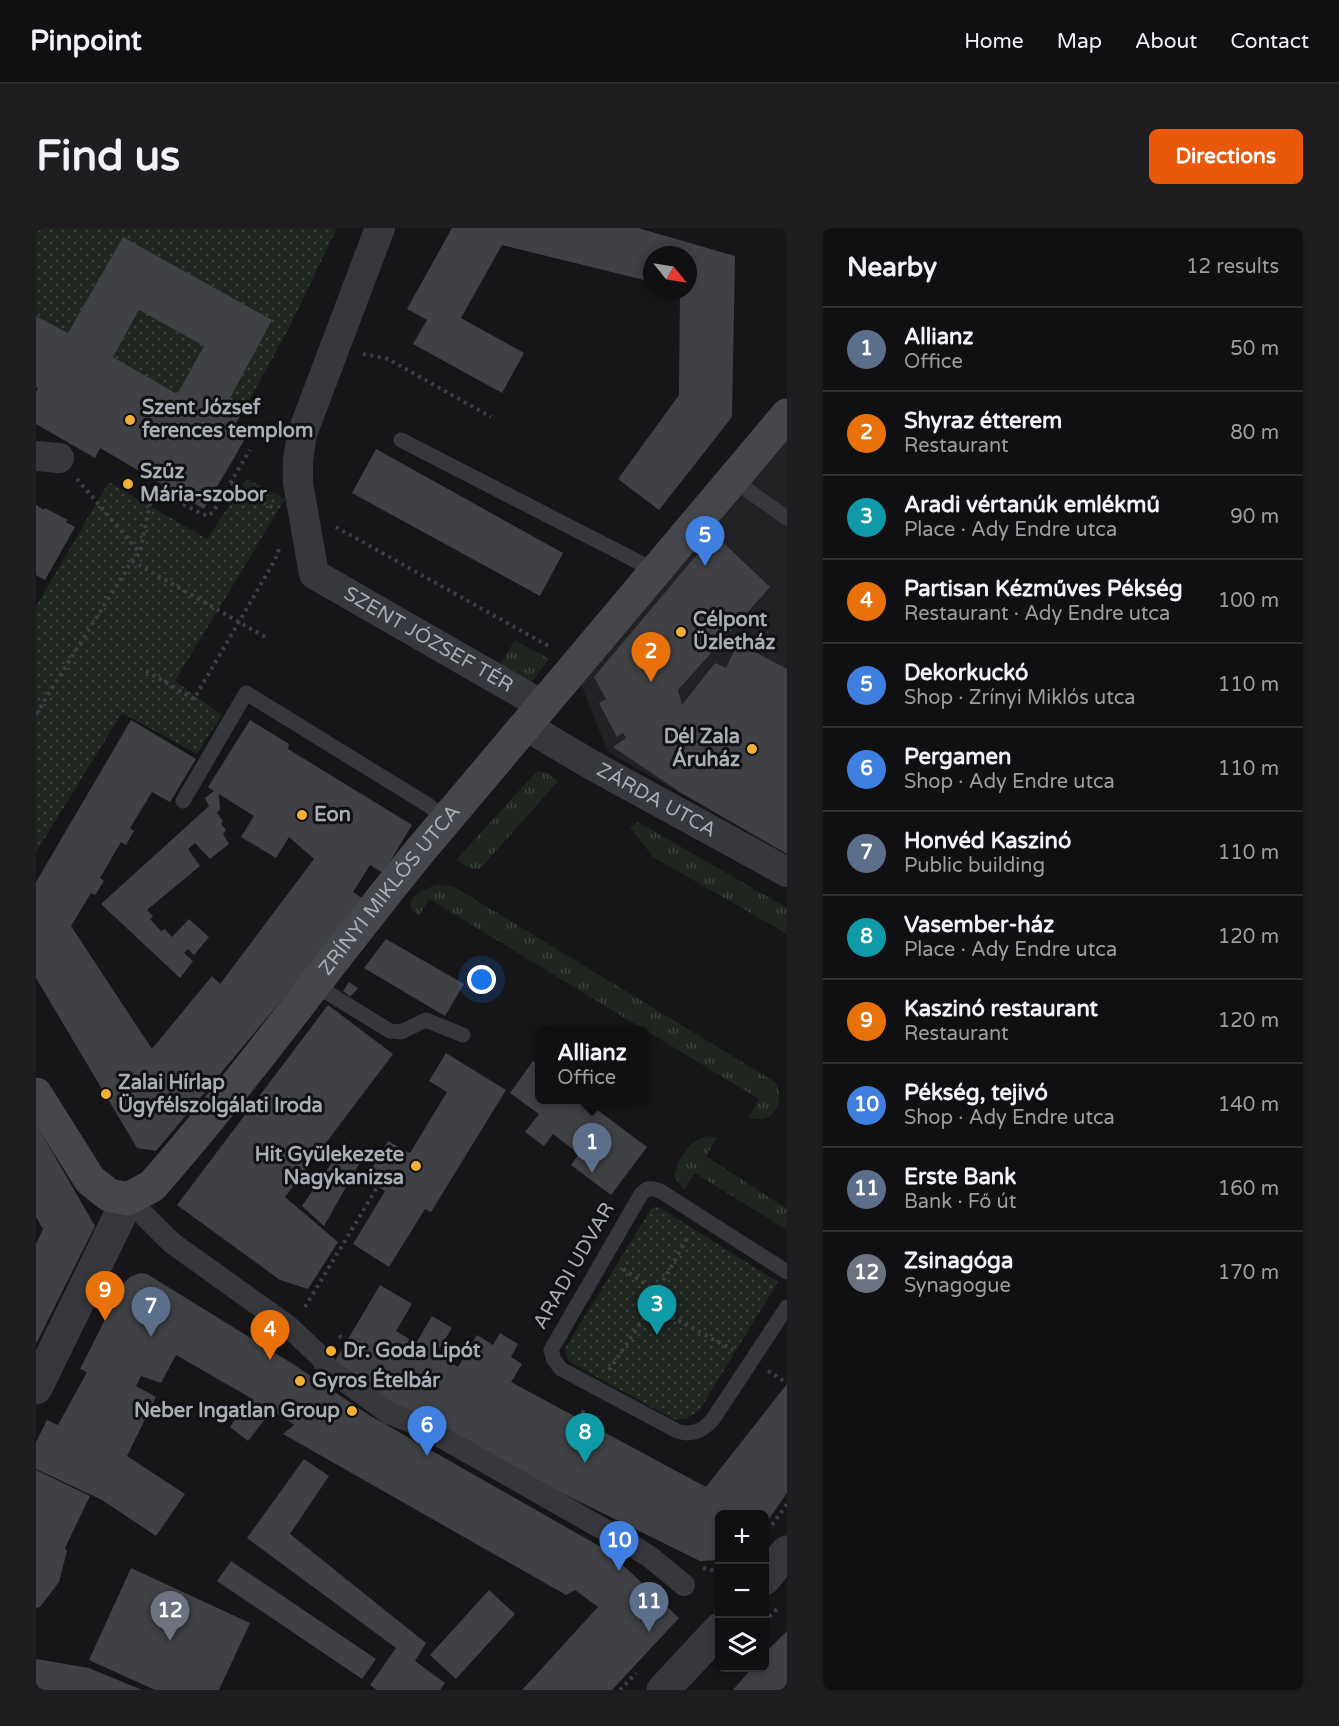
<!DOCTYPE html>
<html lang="en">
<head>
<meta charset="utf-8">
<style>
  :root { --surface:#101012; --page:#1e1e20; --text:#f1f3f6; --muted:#9c9d9f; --line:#303032; --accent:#ea580c }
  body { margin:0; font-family:"Varela Round",sans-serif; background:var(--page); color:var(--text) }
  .controls { position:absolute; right:18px; bottom:18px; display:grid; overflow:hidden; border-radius:9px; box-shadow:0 3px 9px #0003 }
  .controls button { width:54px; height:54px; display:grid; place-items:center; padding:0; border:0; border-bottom:2px solid var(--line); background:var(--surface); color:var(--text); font:30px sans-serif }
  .compass { position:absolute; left:607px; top:18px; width:54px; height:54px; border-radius:50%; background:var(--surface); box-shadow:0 3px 9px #0003; rotate:120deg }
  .you { position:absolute; left:446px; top:752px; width:21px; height:21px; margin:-15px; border:4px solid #fff; border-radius:50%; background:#1a73e8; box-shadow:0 0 0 9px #1a73e833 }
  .badge { display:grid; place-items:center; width:39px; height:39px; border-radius:50%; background:var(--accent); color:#fff; font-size:20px; font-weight:700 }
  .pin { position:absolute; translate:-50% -50px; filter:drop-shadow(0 2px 3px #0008) }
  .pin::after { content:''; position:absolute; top:32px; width:21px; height:18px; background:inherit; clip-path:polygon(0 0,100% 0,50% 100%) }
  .popup { position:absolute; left:499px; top:798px; width:114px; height:78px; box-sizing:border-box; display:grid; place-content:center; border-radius:9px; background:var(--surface); filter:drop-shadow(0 2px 4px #0005); font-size:20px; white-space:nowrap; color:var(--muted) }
  .popup b { font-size:22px; color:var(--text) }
  .popup::after { content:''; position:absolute; left:50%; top:100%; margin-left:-12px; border:12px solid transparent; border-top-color:var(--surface) }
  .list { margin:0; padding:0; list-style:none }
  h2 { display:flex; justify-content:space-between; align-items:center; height:78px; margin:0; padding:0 24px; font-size:26px }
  h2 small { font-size:20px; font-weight:400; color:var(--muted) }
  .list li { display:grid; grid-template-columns:39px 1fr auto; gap:18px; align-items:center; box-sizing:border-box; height:84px; padding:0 24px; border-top:2px solid var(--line) }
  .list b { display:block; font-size:22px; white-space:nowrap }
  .list p { margin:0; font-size:20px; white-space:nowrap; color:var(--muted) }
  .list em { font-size:20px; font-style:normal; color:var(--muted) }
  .icon { flex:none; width:33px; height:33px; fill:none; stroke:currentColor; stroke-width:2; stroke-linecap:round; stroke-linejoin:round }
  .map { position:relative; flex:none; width:751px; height:1462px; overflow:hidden; border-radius:9px }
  header { display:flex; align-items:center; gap:36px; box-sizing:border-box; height:84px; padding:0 30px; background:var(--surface); border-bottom:2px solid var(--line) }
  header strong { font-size:28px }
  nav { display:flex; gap:33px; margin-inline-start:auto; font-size:21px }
  .intro { display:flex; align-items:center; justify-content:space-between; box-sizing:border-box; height:144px; padding:0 36px }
  h1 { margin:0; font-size:42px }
  .button { padding:15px 27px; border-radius:9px; background:var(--accent); color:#fff; font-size:21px; font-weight:700 }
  main { display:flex; gap:36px; padding:0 36px }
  aside { flex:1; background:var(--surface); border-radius:9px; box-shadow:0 3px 9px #0003 }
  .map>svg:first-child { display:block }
</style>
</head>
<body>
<header>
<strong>Pinpoint</strong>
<nav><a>Home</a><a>Map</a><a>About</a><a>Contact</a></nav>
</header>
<div class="intro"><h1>Find us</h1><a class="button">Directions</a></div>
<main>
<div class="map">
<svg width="751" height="1462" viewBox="0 0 751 1462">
  <defs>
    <pattern id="grass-tufts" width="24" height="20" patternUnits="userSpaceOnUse" patternTransform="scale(1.5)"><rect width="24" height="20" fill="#1e261f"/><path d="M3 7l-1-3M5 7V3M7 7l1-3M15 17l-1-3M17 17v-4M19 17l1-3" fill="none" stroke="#3c433d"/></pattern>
    <pattern id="park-dots" width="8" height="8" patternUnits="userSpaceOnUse" patternTransform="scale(1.5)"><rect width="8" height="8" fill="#1e261f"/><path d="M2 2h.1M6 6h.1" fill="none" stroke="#3c433d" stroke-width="1.8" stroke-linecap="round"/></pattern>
  </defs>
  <rect width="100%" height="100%" fill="#161618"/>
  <path fill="#222225" d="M751,208V626L572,524L546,459V450Z"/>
  <path fill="url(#grass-tufts)" d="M479,412L513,431L495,455L464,437Z
    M501,543L509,544L522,553L444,641L433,640L420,632Z
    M602,594L751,680V706L617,629L594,599Z
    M403,657L417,658L739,854C751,875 736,898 713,889L723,871L393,671L383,688C360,673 390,659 403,657Z
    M671,908L681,910L670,928L751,981V1002L659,945L648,962L638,948C641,933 654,911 671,908Z"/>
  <path fill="url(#park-dots)" d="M0,0H301L252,102L208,182L192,174L236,92L87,9L32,105L0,88Z
    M103,82L168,118L141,166L77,129Z
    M211,251L249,271L139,453L186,487L161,526L86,485L0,624V378L73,254L171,311Z
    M621,978L742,1054L664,1181C655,1189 649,1193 637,1191L539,1137C532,1133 529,1128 529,1120L615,981Z"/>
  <path fill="#404145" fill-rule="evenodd" d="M416,0H602L699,28L696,189L623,282L582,251L643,167L644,63H652V27H616V54L466,17L425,90L488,125L466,165L377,116L391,92L371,81Z
    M87,9L236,92L192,174L208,182L198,198L212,206L168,281L64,220L59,230L0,196V164L2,160L0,159V88L32,105ZM103,82L168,118L141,166L77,129Z
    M340,221L527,325L504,368L316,265Z
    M0,277L8,282L9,280L32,292L30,294L39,299L9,352L0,347Z
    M678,306L734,359L642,462L646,477L679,435L690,440L702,415L751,441V626L644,564L577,519L590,510L587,505L581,509L563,475L570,471L558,449Z
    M95,492L160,531L134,574L116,564L94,600L98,603L90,617L85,614L64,650L68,653L59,667L55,665L35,698L116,821L176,748L184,756L278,631L253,609L240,630L205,609L218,588L183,566L184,581L181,585L187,593L185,596L190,602L187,606L193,616L174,631L159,615L152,621L164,638L111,682L117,688L114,691L125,703L129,701L136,709L153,691L173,709L158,727L152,721L148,725L157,733L144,750L65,676L173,578L169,570L178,563L172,559L214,492L253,516L252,521L376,597L347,645L334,637L317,664L329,672L120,923L101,920L0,750V654Z
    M350,711L428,756L409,788L328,740Z
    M313,754L322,760L314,769L307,763Z
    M292,777L357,826L249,969L302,1014L272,1061L244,1052L141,977Z
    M410,825L470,862L395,984L389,981L353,1039L317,1016L349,963L329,951L352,913L374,925L411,864L393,853Z
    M497,833L504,838V872H548L611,919L575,967L535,937L543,926L517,906L508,918L489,904L503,886L474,865Z
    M0,896L59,998L0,1116V1016L7,1001L0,989Z
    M308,917L327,929L288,998L266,978Z
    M104,1045L111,1046L260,1138L333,1187L572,1323L643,1390L576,1462H486L562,1379L539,1362L530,1367L247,1206L258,1197L236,1182L212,1213L194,1199L213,1169L140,1127L125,1155L105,1148L100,1158L120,1169L91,1228L149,1266L120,1308L66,1272L0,1241V1214L11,1192L22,1197L51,1144L44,1141L87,1056L94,1049Z
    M344,1057L376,1076L360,1103L380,1115L396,1088L416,1100L400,1126L422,1139L441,1107L457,1117L464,1105L482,1116L475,1129L486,1136L475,1154L670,1259L751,1156V1265L728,1298V1286H684V1332L664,1333L363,1185L296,1138Z
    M268,1231L293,1248L254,1306L390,1415L379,1433L409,1455L404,1462H341L334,1457L360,1420L211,1310Z
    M0,1242L54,1268L29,1320L31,1323L23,1354L4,1379L0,1380Z
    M195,1333L340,1431L326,1451L181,1353Z
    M95,1340L214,1395L183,1462H119L53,1432Z
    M453,1362L479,1386L420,1451L394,1427Z
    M751,1403V1462H697L716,1440H728V1426Z
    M0,1431L53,1440L106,1462H0Z"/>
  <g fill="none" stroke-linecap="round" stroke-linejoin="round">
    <path stroke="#3d3f44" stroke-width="4" stroke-dasharray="3 4.5" stroke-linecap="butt" d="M327,126L352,131L455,189
      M41,251L104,325
      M195,255L237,280
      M300,299L516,420
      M96,333L231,410
      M110,443L158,471L239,332L243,321
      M0,486L96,333L104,325L117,260L166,286L172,288L177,284L214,222
      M587,1041L621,1064
      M616,1078L697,1122
      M269,1079L342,958
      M303,1108L310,1113
      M573,1142L616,1078L621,1064L653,1007
      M732,1143L751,1155
      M542,1191L550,1179
      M736,1297L751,1276
      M667,1340L684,1344
      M728,1394L743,1379
      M584,1462L600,1445"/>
    <path stroke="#37383d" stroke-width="15" d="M365,212L620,343
      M697,252L751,290
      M147,573L210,465L392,577L411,593
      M279,757L354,803L365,804L390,792L427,807
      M751,1044L626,964C616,959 610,959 604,968L515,1122L518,1132L525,1141L641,1203C656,1208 667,1203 677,1191L751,1079"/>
    <path stroke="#37383d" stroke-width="22" d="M92,971L136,1015L252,1098L285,1129L290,1138L298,1145L354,1186L384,1197L597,1318L614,1329L648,1357"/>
    <g stroke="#37383d" stroke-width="30">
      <path id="s1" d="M344,0L266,206L262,232V255L278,346L506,477"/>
      <path d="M0,228L23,230"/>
      <path id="s2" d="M490,498L554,536L751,644"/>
    </g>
    <path stroke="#37383d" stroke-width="33" d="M0,1160L92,971
      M728,1351L751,1324
      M627,1462L684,1401"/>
    <path stroke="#45474d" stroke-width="33" id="s3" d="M0,866L54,952L73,967L92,971L116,958C210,851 293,734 383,624L751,187"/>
  </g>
  <g fill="#f2b134" stroke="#111113" stroke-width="2">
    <circle cx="94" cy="192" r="6"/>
    <circle cx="92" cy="256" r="6"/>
    <circle cx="645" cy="404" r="6"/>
    <circle cx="716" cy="521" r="6"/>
    <circle cx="266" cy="587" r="6"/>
    <circle cx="70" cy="866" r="6"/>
    <circle cx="380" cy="938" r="6"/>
    <circle cx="295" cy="1123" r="6"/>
    <circle cx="264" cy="1153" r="6"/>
    <circle cx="316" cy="1183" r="6"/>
  </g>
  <g text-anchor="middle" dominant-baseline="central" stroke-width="6" stroke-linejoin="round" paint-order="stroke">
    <g font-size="20" font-weight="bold" fill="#a8adb8" stroke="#111113" text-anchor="start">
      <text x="106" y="180">Szent József<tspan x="106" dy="23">ferences templom</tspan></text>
      <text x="104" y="244">Szűz<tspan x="104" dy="23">Mária-szobor</tspan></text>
      <text x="657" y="392">Célpont<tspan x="657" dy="23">Üzletház</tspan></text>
      <text x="704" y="509" text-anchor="end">Dél Zala<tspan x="704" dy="23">Áruház</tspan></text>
      <text x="278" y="587">Eon</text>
      <text x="82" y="855">Zalai Hírlap<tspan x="82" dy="23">Ügyfélszolgálati Iroda</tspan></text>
      <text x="368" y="927" text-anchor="end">Hit Gyülekezete<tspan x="368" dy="23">Nagykanizsa</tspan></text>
      <text x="307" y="1123">Dr. Goda Lipót</text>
      <text x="276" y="1153">Gyros Ételbár</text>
      <text x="304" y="1183" text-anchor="end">Neber Ingatlan Group</text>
    </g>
    <g font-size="20" fill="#a8adb8" stroke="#111113">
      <text stroke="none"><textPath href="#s1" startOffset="494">SZENT JÓZSEF TÉR</textPath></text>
      <text stroke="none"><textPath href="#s2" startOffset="150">ZÁRDA UTCA</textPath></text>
      <text stroke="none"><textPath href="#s3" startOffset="552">ZRÍNYI MIKLÓS UTCA</textPath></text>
      <text transform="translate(538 1038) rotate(-60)">ARADI UDVAR</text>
    </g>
  </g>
</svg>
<div class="controls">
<button>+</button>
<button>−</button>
<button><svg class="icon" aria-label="layers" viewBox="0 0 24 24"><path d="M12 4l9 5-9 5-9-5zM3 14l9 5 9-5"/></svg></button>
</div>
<svg class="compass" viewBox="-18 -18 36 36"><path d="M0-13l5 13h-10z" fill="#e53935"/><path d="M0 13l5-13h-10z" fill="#9c9d9f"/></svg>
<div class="you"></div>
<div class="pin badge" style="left:556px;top:945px;background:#5c6f8a">1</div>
<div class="popup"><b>Allianz</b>Office</div>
<div class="pin badge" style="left:615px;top:454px;background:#e8710a">2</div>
<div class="pin badge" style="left:621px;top:1107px;background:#0f9aa8">3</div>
<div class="pin badge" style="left:234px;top:1132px;background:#e8710a">4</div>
<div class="pin badge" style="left:669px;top:338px;background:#3f7fe0">5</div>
<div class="pin badge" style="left:391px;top:1228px;background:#3f7fe0">6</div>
<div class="pin badge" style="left:115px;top:1109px;background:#5c6f8a">7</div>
<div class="pin badge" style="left:549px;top:1235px;background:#0f9aa8">8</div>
<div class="pin badge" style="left:69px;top:1093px;background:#e8710a">9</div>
<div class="pin badge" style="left:583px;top:1343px;background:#3f7fe0">10</div>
<div class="pin badge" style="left:613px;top:1404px;background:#5c6f8a">11</div>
<div class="pin badge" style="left:134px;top:1413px;background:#6b7280">12</div>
</div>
<aside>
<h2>Nearby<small>12 results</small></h2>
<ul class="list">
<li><span class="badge" style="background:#5c6f8a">1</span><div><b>Allianz</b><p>Office</p></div><em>50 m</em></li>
<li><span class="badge" style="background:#e8710a">2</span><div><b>Shyraz étterem</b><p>Restaurant</p></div><em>80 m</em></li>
<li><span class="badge" style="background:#0f9aa8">3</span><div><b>Aradi vértanúk emlékmű</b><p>Place · Ady Endre utca</p></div><em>90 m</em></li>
<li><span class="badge" style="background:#e8710a">4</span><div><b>Partisan Kézműves Pékség</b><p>Restaurant · Ady Endre utca</p></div><em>100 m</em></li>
<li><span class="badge" style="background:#3f7fe0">5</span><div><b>Dekorkuckó</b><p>Shop · Zrínyi Miklós utca</p></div><em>110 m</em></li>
<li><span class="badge" style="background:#3f7fe0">6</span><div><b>Pergamen</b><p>Shop · Ady Endre utca</p></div><em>110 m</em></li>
<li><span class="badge" style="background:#5c6f8a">7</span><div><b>Honvéd Kaszinó</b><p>Public building</p></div><em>110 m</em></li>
<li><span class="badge" style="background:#0f9aa8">8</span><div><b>Vasember-ház</b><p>Place · Ady Endre utca</p></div><em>120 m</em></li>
<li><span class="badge" style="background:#e8710a">9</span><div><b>Kaszinó restaurant</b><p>Restaurant</p></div><em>120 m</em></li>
<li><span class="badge" style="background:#3f7fe0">10</span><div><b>Pékség, tejivó</b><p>Shop · Ady Endre utca</p></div><em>140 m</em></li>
<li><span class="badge" style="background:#5c6f8a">11</span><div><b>Erste Bank</b><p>Bank · Fő út</p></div><em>160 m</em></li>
<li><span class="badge" style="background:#6b7280">12</span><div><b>Zsinagóga</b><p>Synagogue</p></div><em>170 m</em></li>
</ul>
</aside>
</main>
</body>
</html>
